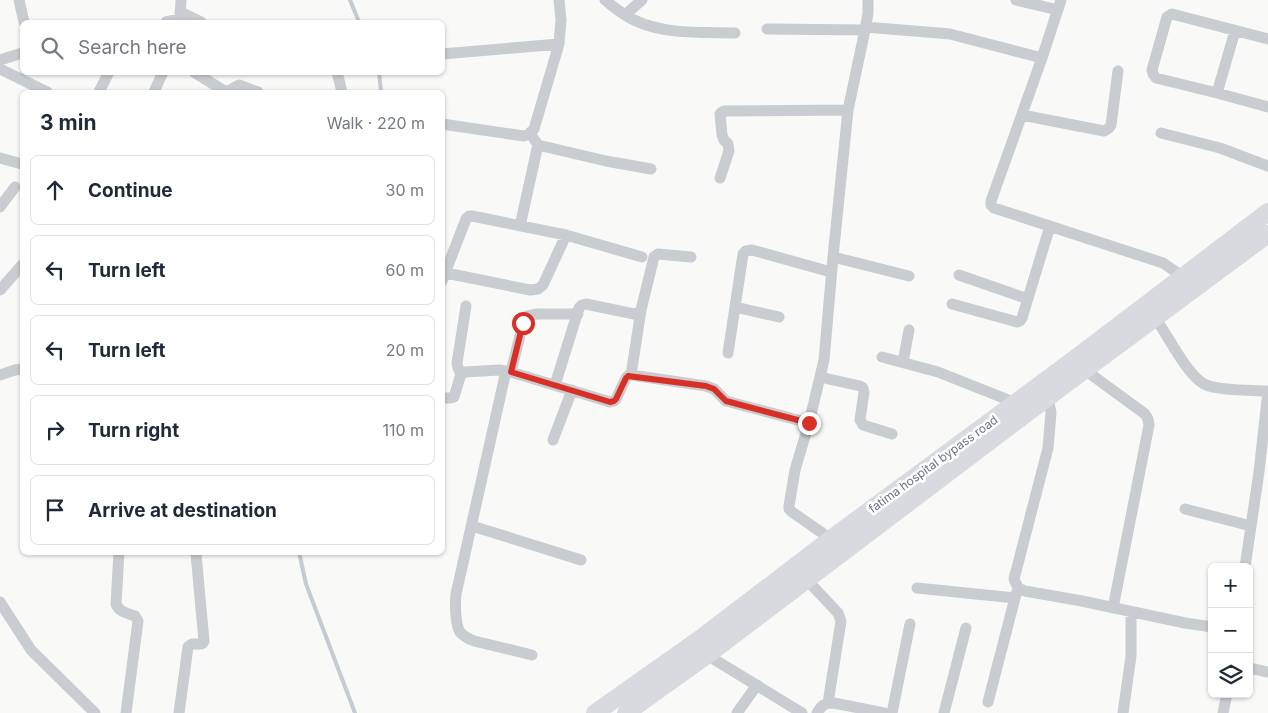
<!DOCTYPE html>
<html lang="en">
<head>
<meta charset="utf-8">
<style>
  :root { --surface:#fff; --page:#f2f2f3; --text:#1f2937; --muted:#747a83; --line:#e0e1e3 }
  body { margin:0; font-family:Inter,sans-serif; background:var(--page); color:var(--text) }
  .controls { position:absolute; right:15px; bottom:15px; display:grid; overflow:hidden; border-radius:8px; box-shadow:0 1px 4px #0004 }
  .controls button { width:45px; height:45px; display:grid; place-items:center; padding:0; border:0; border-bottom:1px solid var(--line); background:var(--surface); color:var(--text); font:25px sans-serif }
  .stop { position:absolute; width:15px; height:15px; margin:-11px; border:4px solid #d93025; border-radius:50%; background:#fff }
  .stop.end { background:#d93025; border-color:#fff; box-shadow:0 1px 5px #0008 }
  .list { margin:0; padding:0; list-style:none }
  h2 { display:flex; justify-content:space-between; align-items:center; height:65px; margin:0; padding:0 20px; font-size:21px }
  h2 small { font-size:16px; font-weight:400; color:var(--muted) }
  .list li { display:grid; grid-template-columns:32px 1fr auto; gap:15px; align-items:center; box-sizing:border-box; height:70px; margin:0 10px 10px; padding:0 10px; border:1px solid var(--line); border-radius:8px }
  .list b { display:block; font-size:19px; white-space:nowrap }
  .list em { font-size:16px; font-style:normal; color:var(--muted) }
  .icon { flex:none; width:28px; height:28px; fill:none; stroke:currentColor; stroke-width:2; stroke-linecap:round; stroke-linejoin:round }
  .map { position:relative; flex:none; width:1268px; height:713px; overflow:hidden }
  .search { position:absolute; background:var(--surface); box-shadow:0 1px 4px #0004; left:20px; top:20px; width:425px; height:55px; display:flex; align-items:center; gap:12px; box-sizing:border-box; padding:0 18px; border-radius:8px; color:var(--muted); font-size:19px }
  .panel { position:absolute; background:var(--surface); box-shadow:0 1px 4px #0004; left:20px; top:90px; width:425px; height:465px; border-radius:8px }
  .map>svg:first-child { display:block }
</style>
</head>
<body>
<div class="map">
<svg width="1268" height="713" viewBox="0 0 1268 713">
  <rect width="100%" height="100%" fill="#f9f9f7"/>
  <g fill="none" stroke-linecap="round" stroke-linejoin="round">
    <path stroke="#c4cbd2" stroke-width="4" d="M350,0L359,22
      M379,72L381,92
      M299,552L306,584L355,713"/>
    <path stroke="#c9ccd0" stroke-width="11" d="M19,0L24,22
      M605,0C614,7 623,15 634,20C665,35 702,32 735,33
      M1016,0L1058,10
      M1061,0L1042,58L991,201V205L994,208L1157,261L1163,263L1182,276
      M180,12L201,22
      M625,15L642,0
      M166,22L180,19L181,0
      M865,27L950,34L1042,58
      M767,29L865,30
      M1268,39L1172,14L1167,17L1152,70L1153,74L1156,78L1217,93L1268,107
      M442,54L559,44
      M0,60L22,53
      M0,69L47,92
      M194,72L226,92L239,85L258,92
      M337,72L342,92
      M99,92L109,72
      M154,92L163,72
      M1217,93L1235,31
      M1022,115L1104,131L1109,128L1111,125L1118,71
      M442,124L524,136L529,134L534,129L559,44L561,20L559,0
      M1161,133L1220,148L1268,166
      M538,145L606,161L651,169
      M0,158L22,164
      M720,178L729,151L728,144L724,140L722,135L720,114L722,112L724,111L848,110
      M0,207L15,187
      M520,226L537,149L538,145L534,139
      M833,257L909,276
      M446,273L530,290L538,289L543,285L566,235
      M959,275L1028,299
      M442,281L466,219L469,216H472L566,235L642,257
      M0,290L22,265
      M952,304L1017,322L1020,321L1022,318L1050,226
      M735,307L779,317
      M1152,314C1166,330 1189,382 1209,386C1227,391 1249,390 1268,391
      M728,353L743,254L746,251L752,250L831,272
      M882,357L938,372L1016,403
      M903,362L909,330
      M1085,370L1145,414L1148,419L1149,425L1113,608
      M506,371L456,594C455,603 455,624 460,632C464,637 469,639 474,641L532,655
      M511,372L523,323L527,316L537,314H578
      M461,374L458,368L457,363L466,306
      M0,375L15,370L22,369
      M631,375L641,310
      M820,377L860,386L863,388L864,392L860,420L863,425L892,434
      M555,385L579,308L582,305L586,304L634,314L638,313L641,310L654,257L658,254L691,257
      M1048,397L1051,413L1048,448L1014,579L1018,588L1025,591L1082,601L1185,623L1212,627
      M442,398H449L454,397L461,374L465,372L499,370L511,372L610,402L614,401L616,399L626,378L628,376L631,375L706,386L714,389L726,401L809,423
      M553,440L572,390
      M1185,509L1251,526
      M472,526L581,560
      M831,539L792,512L789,509V506L795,470L809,423L824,360L833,257L848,110L865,30L868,13V0
      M119,552L116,604C119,612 127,613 135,616L138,621L126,713
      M1245,567L1259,472L1268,391
      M806,579L838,613L841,621L828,703
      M917,588L1015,598
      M0,602L31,650L95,713
      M707,655L802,713
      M1249,668L1268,672
      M988,702L1015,598L1018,588
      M179,713L188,647L192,644H201L203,643L204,641L196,554
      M737,713L757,685
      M817,713C822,705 824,703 834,703L884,713
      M892,713L910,624
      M944,713L966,628
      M1123,713L1131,656V612
      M1223,713L1227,694"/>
    <path stroke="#d8dae0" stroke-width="18" d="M595,713L704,636L831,539L1072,361L1268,212
      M626,713L707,655L1048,397L1268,234"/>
  </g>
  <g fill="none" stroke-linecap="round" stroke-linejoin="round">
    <path stroke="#d93025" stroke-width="6" d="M523,323L511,372L610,402L614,401L616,399L626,378L628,376L706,386L714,389L726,401L809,423"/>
  </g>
  <g text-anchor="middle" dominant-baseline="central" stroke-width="5" stroke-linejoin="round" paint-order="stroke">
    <g font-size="12" fill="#677389" stroke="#fff">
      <text transform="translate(933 464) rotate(-36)">fatima hospital bypass road</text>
    </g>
  </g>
</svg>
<div class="controls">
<button>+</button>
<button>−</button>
<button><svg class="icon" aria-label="layers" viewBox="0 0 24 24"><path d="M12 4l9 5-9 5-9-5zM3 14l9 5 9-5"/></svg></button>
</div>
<div class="stop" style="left:523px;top:323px"></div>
<div class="stop end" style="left:809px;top:423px"></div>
<div class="search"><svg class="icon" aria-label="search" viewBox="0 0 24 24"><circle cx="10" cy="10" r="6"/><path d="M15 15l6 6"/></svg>Search here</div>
<section class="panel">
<h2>3 min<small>Walk · 220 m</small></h2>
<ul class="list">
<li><svg class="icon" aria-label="ahead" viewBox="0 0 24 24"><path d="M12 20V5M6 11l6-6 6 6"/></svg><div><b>Continue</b></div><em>30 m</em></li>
<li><svg class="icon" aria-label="left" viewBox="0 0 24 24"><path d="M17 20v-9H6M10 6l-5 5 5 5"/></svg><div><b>Turn left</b></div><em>60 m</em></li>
<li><svg class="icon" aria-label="left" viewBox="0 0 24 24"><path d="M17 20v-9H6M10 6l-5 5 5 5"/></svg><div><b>Turn left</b></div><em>20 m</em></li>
<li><svg class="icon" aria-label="right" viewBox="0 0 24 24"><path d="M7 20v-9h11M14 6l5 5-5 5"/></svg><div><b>Turn right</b></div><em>110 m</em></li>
<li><svg class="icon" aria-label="arrive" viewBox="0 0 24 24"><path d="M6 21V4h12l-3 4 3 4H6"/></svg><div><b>Arrive at destination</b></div></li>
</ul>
</section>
</div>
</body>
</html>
